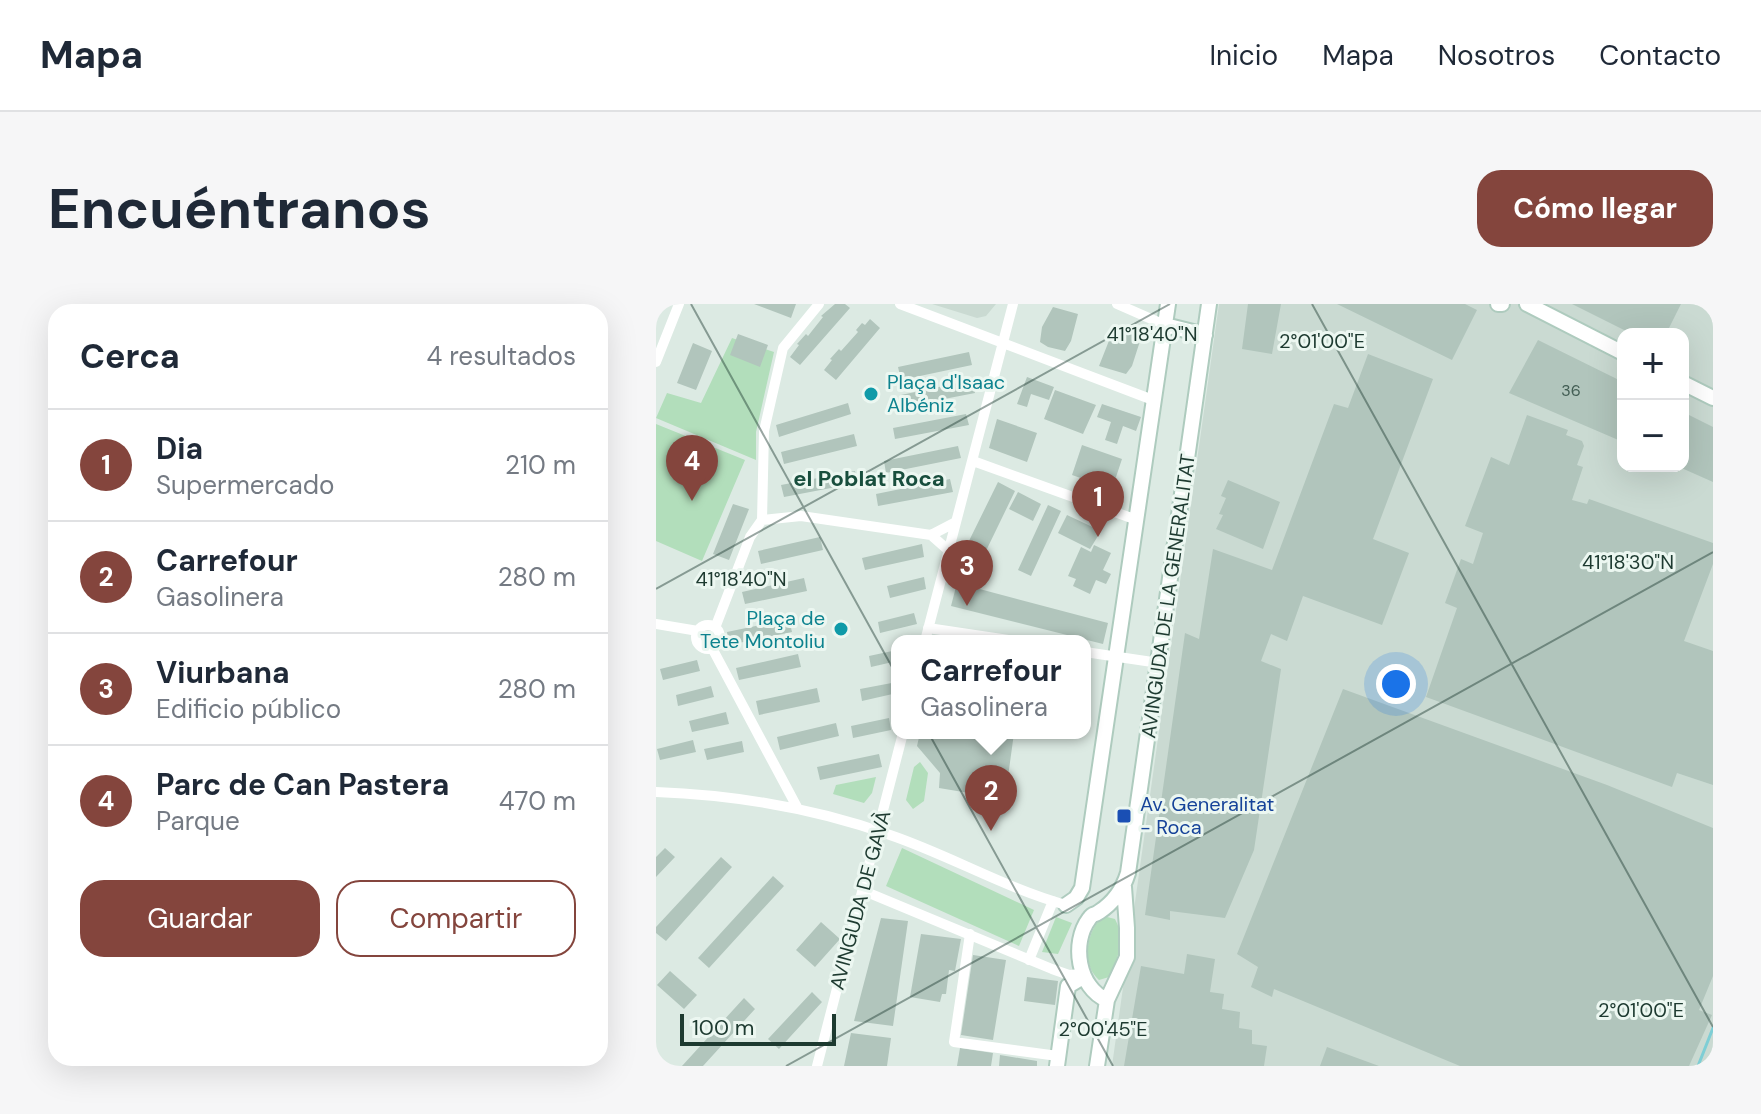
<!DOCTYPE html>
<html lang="es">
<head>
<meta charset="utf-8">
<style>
  :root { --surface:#fff; --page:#f6f6f7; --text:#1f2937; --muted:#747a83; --line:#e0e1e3; --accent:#84453d }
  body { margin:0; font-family:"DM Sans",sans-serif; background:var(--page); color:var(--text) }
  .controls { position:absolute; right:24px; top:24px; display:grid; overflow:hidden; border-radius:16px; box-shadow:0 8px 32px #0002 }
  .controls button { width:72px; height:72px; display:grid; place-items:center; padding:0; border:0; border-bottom:2px solid var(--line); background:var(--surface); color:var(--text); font:40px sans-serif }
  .scale { position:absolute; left:24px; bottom:20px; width:156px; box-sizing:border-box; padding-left:8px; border:4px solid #1d3a30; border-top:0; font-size:22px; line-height:28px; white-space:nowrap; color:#1d3a30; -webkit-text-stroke:6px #ecf7f1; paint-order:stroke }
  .you { position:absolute; left:740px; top:380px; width:28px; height:28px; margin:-20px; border:6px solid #fff; border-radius:50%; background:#1a73e8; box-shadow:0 0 0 12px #1a73e833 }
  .badge { display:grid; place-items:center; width:52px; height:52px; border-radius:50%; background:var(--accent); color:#fff; font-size:26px; font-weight:700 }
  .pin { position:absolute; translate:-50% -66px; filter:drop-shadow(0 2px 4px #0008) }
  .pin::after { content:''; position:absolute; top:42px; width:28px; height:24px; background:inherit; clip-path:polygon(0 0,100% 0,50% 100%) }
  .popup { position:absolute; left:235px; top:331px; width:200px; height:104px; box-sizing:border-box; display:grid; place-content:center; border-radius:16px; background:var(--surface); filter:drop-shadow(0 2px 6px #0005); font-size:26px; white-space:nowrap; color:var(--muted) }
  .popup b { font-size:30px; color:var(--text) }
  .popup::after { content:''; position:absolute; left:50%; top:100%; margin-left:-16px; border:16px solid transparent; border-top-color:var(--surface) }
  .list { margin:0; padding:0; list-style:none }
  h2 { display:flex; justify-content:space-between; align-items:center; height:104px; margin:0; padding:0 32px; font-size:34px }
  h2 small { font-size:26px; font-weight:400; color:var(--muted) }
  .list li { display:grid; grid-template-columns:52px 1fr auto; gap:24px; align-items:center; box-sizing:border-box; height:112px; padding:0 32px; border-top:2px solid var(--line) }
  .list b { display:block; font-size:30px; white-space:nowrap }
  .list p { margin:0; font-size:26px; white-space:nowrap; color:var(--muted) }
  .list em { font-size:26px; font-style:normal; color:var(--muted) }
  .actions { display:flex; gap:16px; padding:24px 32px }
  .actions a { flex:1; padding:18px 0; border:2px solid var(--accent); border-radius:24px; text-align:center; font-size:28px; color:var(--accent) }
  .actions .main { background:var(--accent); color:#fff }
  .map { position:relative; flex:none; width:1057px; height:762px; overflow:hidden; border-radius:24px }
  header { display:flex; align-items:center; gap:48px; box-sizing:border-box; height:112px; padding:0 40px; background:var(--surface); border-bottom:2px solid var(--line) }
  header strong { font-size:38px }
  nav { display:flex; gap:44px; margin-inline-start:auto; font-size:28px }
  .intro { display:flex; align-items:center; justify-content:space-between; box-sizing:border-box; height:192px; padding:0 48px }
  h1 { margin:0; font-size:56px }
  .button { padding:20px 36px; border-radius:24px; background:var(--accent); color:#fff; font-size:28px; font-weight:700 }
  main { display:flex; gap:48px; padding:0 48px }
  aside { flex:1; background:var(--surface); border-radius:24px; box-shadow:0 8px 32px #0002 }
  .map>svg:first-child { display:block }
</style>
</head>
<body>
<header>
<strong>Mapa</strong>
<nav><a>Inicio</a><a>Mapa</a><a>Nosotros</a><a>Contacto</a></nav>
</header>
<div class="intro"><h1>Encuéntranos</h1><a class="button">Cómo llegar</a></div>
<main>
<aside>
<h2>Cerca<small>4 resultados</small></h2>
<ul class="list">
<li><span class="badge">1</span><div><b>Dia</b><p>Supermercado</p></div><em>210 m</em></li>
<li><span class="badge">2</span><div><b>Carrefour</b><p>Gasolinera</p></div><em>280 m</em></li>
<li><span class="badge">3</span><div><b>Viurbana</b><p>Edificio público</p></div><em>280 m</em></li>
<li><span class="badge">4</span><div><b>Parc de Can Pastera</b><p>Parque</p></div><em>470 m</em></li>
</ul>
<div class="actions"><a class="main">Guardar</a><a>Compartir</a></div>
</aside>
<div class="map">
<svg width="1057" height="762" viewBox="0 0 1057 762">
  <rect width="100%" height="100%" fill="#dceae3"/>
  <path fill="#cadad2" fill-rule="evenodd" d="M276,0H340L330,12L321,14Z
    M563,0H1057V762H456ZM967,30H1027V162H967Z"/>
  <path fill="#b2debb" d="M76,34L118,48L100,128V156L0,114L11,89L45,99Z
    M0,120L89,156L46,257L0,237Z
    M264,458L272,469L268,497L257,505L250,496L258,463Z
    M220,473L216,489L208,499L177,490L180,481Z
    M246,544L378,606L363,642L230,582Z
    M447,612L459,615C470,635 462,654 453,673L443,676C425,661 430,627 447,612Z
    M400,613L416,619L402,650L386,648Z"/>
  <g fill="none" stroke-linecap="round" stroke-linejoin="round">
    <path stroke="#7eced5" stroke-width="3" d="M1042,762L1057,724"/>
  </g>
  <path fill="#b1c5bc" d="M98,0H140L135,14Z
    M179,0H189L194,4L144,61L134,53L143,41L141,40L150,30L152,32L167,13L165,12Z
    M592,0H625L616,50L586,45Z
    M681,0H809L821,6L796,56Z
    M916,0H1025L1010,30H976Z
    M397,3L422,10L415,37L409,47L392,43L384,38L386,23Z
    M214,15L224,24L180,76L168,66L176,56L174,55L183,45L185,47L202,28L200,26L206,19L209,21Z
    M458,24L485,34L476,62L470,70L443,62Z
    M82,30L112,41L104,63L74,51Z
    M882,36L967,78V138L853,89Z
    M37,39L56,47L40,86L21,79Z
    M313,48L316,61L245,76L242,63Z
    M712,50L777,75L717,235L753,249L726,321L647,292L631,337L615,330L605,357L625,365L598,546L569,614L514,607V616L489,611L529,329L543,335L557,245L616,266L678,100L692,104Z
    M371,73L398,83L393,96L375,90L371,103L361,100Z
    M316,76L319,89L247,103L245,91Z
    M399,86L440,101L427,130L388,115Z
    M192,99L195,110L123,133L120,121Z
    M446,100L485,113L480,127L467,122L461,140L449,136L455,118L441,113Z
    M1027,108L1057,123V178L1021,162H1027Z
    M310,110L313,121L239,135L237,124Z
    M871,111L912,126L910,131L926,137L928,142L921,161L927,163L916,196L931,200L933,195L1057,239V260L1028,337L1057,347V481L1021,469L1016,483L770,393L801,304L789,299L805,255L817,260L827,229L809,222L835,153L853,161Z
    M341,115L381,129L371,158L333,144Z
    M198,130L201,142L128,160L125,148Z
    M426,141L466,155L456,185L416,171Z
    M302,142L305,154L230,169L228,157Z
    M199,167L201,179L128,193L125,181Z
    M294,175L297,188L222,202L220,190Z
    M572,176L624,198L607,245L560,225L567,211L563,210L570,194L565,192Z
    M342,178L359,187L328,251L310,243Z
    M362,188L385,200L377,217L353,205Z
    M77,200L93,205L73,256L57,250Z
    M392,201L405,207L375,272L362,266Z
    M411,211L445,227L434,245L402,229Z
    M164,233L167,246L105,260L102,247Z
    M266,240L268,253L209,266L206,254Z
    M438,241L455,249L447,266L455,270L450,280L440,276L434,290L417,282L420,275L412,272L425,243L435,248Z
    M268,273L270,285L234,294L231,282Z
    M148,274L151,287L89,300L86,288Z
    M301,279L452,319L447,340L295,302Z
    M258,309L261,320L224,329L222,318Z
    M133,315L136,328L73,341L71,328Z
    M241,346V357L215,363L213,352Z
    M142,350L145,363L83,376L80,364Z
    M41,356L44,367L7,376L4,365Z
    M241,378V389L206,397L204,385Z
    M55,382L58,393L22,402L20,391Z
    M161,384L164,398L103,411L100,397Z
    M687,385L951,481L1057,524V672L1043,706L1056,711L1033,762H804L618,685L616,693L595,683L602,663L581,650Z
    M70,408L73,420L36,428L33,417Z
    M233,414L235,426L197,434L195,422Z
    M180,419L183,432L124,446L121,433Z
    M264,429H358L349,495L283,484L284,469L261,442Z
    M37,436L40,448L4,456L1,445Z
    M86,437L88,448L51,456L48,445Z
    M223,450L226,463L164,476L161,463Z
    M9,544L19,553L0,573V553Z
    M65,553L76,563L10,637L0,629V623Z
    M117,572L128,582L53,664L42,654Z
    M225,614L252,617L237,722L198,717Z
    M165,618L184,635L159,663L140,646Z
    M265,630L305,635L299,667L293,666L290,690H286L284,698L254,693Z
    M531,650L559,655L554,688L568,690L566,705L584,708L583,724L596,726V740L611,742L608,762H468L485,662L528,670Z
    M317,651L350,656L337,736L305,731Z
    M14,667L41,691L28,705L1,681Z
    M371,673L402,677L399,701L368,697Z
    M156,688L166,698L123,745L112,735Z
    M88,694L99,705L47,762H26Z
    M195,729L235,734L231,762H188Z
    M671,743L723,762H664Z
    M304,744L337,749L335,762H301Z
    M344,751L381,757V762H343Z"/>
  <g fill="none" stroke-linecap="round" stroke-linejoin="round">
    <g stroke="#aecbbe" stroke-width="18">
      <path id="secondary" d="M842,0H846
        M871,0L967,49
        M509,21L549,31
        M1027,79L1057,94
        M410,601L420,594L426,584L512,0
        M451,696C422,684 415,639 433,615C438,608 436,613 443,608C457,599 467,585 472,569L553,0
        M401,762L412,682L427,673
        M441,762L451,696L471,653V624L468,583"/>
    </g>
    <path stroke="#fff" stroke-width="10" d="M244,0L497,96
      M461,0L509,21
      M0,58L23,0
      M317,157L481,216
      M106,216L108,127L127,44L163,0
      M275,231L300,218
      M0,320L42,327
      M40 333a12 12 0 1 1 24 0a12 12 0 1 1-24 0Z
      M59,324L94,233L106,216L145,212L275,231L292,246
      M272,324L359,337
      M269,337L357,0
      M56,344L141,503
      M429,348L503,359
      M0,488C80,491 158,504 234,531C293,551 349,584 410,601
      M208,587L396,665L413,671L426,670
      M314,630L298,738L402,752
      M373,656L397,597
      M161,762L247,429"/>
    <use href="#secondary" stroke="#fff" stroke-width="14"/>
  </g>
  <path fill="none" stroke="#1d3a30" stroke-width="2" stroke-opacity="0.45" d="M35,0L457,762M656,0L1057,723M0,285L514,0M130,762L1057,248"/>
  <g fill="#0f9aa8" stroke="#ecf7f1" stroke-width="3">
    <circle cx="215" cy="90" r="8"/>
    <circle cx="185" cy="325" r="8"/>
  </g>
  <rect fill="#1a4fb4" stroke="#ecf7f1" stroke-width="3" x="460" y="504" width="16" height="16" rx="4"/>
  <g text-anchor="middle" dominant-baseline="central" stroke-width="6" stroke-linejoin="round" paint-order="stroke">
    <g font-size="16" fill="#425d53">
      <text x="915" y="86">36</text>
    </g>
    <g font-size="20" fill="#0d838f" stroke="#ecf7f1" text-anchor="start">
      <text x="231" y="78">Plaça d'Isaac<tspan x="231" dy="23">Albéniz</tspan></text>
      <text x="169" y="314" text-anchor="end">Plaça de<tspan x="169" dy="23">Tete Montoliu</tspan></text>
    </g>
    <g font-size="20" fill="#1d3a30" stroke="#ecf7f1">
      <text transform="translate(512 292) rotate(-82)">AVINGUDA DE LA GENERALITAT</text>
      <text transform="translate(204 596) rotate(-75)">AVINGUDA DE GAVÀ</text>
    </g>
    <g font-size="20" fill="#164399" stroke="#ecf7f1" text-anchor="start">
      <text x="484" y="500">Av. Generalitat<tspan x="484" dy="23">- Roca</tspan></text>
    </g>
    <g font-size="22" font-weight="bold" fill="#184e3d" stroke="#ecf7f1">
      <text x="213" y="174">el Poblat Roca</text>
    </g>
  </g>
  <g font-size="20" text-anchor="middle" fill="#1d3a30" stroke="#ecf7f1" stroke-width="6" stroke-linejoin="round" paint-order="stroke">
    <text x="496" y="37">41°18'40"N</text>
    <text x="666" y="44">2°01'00"E</text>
    <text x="972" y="265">41°18'30"N</text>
    <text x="85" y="282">41°18'40"N</text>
    <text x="985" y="713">2°01'00"E</text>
    <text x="447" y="732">2°00'45"E</text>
  </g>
</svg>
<div class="controls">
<button>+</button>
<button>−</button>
</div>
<div class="scale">100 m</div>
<div class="you"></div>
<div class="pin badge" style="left:442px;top:233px">1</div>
<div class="pin badge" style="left:335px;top:527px">2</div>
<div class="popup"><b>Carrefour</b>Gasolinera</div>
<div class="pin badge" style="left:311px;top:302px">3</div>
<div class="pin badge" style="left:36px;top:197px">4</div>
</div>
</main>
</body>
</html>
